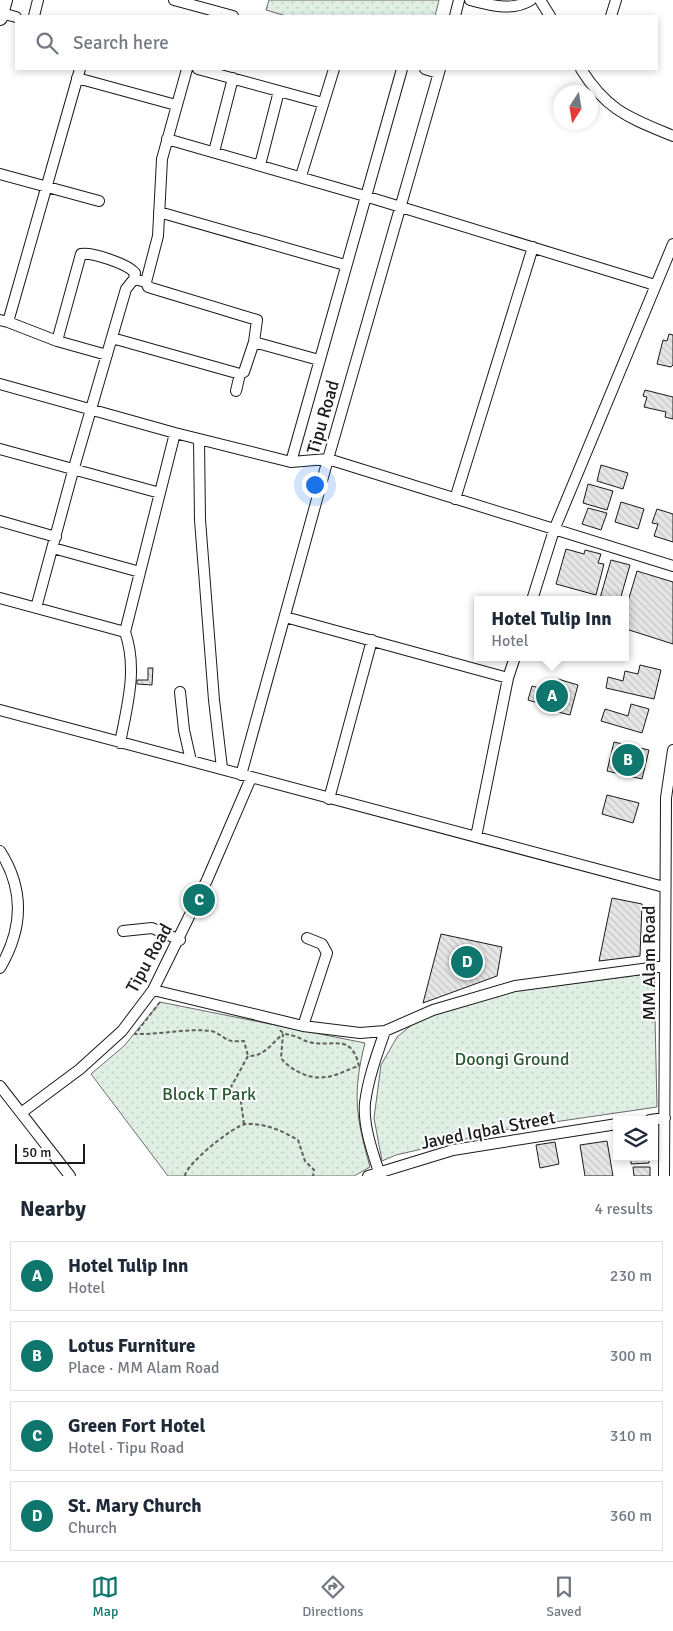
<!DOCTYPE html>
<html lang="en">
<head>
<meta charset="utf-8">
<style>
  :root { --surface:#fff; --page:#f2f2f3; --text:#1f2937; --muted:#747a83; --line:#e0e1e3; --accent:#0f766e }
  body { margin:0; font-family:Signika,sans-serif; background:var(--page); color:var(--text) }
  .controls { position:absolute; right:15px; bottom:15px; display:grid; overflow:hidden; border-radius:0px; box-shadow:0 2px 8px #0003 }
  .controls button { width:45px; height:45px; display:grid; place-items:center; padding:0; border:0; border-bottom:1px solid var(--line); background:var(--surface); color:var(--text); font:25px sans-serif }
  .compass { position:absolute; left:553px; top:85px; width:45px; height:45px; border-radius:50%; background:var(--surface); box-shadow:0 2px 8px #0003; rotate:192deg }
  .scale { position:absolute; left:15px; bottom:12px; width:70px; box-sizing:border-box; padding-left:5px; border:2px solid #1a1a1a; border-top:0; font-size:14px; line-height:18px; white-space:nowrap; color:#1a1a1a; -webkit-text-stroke:4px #fff; paint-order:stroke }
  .you { position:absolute; left:314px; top:484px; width:18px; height:18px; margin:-12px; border:4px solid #fff; border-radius:50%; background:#1a73e8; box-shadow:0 0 0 8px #1a73e833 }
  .badge { display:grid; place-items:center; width:32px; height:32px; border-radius:50%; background:var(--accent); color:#fff; font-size:16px; font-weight:700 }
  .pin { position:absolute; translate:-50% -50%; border:2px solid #fff; box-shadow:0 1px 5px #0006 }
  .popup { position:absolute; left:474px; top:596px; width:155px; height:65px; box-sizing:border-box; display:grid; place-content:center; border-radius:0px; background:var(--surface); filter:drop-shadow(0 1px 4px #0005); font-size:16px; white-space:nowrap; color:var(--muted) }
  .popup b { font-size:19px; color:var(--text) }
  .popup::after { content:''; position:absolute; left:50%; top:100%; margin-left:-10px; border:10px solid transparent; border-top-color:var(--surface) }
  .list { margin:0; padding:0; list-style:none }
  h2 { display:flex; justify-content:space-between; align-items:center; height:65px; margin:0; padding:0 20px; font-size:21px }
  h2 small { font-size:16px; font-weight:400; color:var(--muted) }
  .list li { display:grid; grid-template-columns:32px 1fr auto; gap:15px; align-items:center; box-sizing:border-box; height:70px; margin:0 10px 10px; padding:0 10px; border:1px solid var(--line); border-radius:0px }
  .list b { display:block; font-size:19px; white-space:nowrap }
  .list p { margin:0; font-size:16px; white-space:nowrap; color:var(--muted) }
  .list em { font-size:16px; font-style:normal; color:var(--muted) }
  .icon { flex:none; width:28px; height:28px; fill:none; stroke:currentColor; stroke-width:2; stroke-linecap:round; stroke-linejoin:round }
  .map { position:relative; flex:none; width:673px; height:1176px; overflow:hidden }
  .search { position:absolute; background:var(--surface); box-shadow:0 2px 8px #0003; left:15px; right:15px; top:15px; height:55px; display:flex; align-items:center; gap:12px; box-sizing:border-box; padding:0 18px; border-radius:0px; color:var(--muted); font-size:19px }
  .sheet { height:385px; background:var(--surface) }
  nav { display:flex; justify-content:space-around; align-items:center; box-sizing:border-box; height:70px; border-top:1px solid var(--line); background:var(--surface); font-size:14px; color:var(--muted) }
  nav a { display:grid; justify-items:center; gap:2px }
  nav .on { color:var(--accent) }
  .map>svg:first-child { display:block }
</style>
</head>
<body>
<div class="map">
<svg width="673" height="1176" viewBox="0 0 673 1176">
  <defs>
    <pattern id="park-dots" width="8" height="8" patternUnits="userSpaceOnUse" patternTransform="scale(1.25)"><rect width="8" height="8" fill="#e0efe3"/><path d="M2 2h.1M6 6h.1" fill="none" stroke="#c0ccc2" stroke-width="1.8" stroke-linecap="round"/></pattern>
    <pattern id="building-back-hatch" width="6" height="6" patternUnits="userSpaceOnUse" patternTransform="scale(1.25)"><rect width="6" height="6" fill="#e6e6e6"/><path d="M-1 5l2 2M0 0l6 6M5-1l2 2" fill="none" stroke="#c5c5c5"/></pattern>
  </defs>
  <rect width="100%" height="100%" fill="#fff"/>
  <path fill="url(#park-dots)" stroke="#6a6a6a" d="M269,0H439L435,16H286L266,10Z
    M654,973L657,1107L513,1128L396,1155L382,1161L374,1118L381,1065L397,1037L425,1014L497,993Z
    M160,1002L365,1043C352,1094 356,1117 370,1167L354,1176H168L91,1074L124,1046Z"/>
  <path fill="url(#building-back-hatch)" stroke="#1a1a1a" d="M669,334L673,335V365L671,367L657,364L663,340L667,341Z
    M645,390L673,397V419L665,417L666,412L644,407L647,397L643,396Z
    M601,465L628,473L623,489L597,481Z
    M588,484L613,491L607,510L583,503Z
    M621,502L644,509L638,529L615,522Z
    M588,508L607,513L601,530L582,524Z
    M657,509L673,514V542L654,536L658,524L652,523Z
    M566,549L584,554L585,550L601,554L598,563L604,564L596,595L556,584Z
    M611,560L630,565L620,600L600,598Z
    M637,571L673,582V644L626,629V608Z
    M640,665L661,670L654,699L606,688L608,677L623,681L625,671L638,674Z
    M148,668H153L152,685L137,684V680H148Z
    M558,679L578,685L570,715L550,710L551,707L528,700L532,686L555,692Z
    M631,704L649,709L642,733L601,721L605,709L628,716Z
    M614,742L649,750L642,779L607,771Z
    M607,795L639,803L633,823L602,814Z
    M612,898L642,904L640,956L599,961Z
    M441,934L502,947L497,976L423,1003Z
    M607,1141L613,1176H585L580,1145Z
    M555,1142L559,1164L540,1168L536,1145Z
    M631,1157H649V1163L631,1164Z
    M633,1167H650V1176H634Z"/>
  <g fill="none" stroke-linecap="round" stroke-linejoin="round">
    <g stroke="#1a1a1a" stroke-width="12">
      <path id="minor" d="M174,0L233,16
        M470,0C490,5 512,12 531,0
        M540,0L550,16
        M1,13L16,17
        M34,16L38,0
        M455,16L459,0
        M611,16L616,0
        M198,69L323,103
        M425,69L438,73
        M581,69C607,111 630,118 673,136
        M77,78L176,105
        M167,139L365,196L655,285
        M214,152L233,78
        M260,165L279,91
        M0,174L99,201
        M301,176L334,69
        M159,212L345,265
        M0,320L8,322L80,69
        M8,322L57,341L107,355
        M112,338L240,374L244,372L254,342L257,320L148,287L146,282
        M57,341L81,254C92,252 128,264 135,273L134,279
        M254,342L319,360
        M0,384L175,433L291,462L328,459L673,566
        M236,391L240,374
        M199,439L200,520L214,700L222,768
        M0,449L160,493
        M291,462L402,69
        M455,499L533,247
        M0,521L56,537
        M53,548L140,572
        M0,598L125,632
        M532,600L554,530L673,244
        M36,608L73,471L126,289L134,279L146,282L158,236L162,159L187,69
        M285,617L508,678
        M180,692L184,730L191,761
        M0,710C221,771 443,828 664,887
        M120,743C127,706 138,669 125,632L175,433
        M241,775L328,459L440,69
        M329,799L372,640
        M476,837L508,678L515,657
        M0,851C25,890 23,929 0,968
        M123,931L152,928L180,940
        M153,990L303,1026L360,1033L385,1031L433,1010L515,986L665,966
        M303,1026L327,953L322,944L307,938
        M0,1086L70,1176
        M21,1113L80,1069L122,1031L153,990L207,880L251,778
        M650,1120L665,1118
        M379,1172C372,1151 363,1125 365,1103C368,1079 377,1054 385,1031
        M368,1176L453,1150L617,1124
        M664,1176L666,798L673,750"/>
    </g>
    <g stroke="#1a1a1a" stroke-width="16">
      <path id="major" d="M0,18L5,0"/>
    </g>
    <path stroke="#5f5f5f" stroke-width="2" stroke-dasharray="4 2.5" stroke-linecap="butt" d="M160,1002L135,1034C160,1035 185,1028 210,1031C216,1031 222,1037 228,1040C233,1042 239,1041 244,1041L248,1056
      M280,1030C284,1035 288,1034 294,1036C299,1037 304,1041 309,1042C334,1048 351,1032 359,1066C348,1069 337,1076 326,1077C310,1080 290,1070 281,1058L283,1034
      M244,1124L241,1102L231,1087L248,1056C264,1057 272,1043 283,1034
      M185,1176C185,1165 234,1125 246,1124C265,1123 283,1131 298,1140L305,1161L314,1170L313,1176"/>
    <use href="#minor" stroke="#fff" stroke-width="10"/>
    <use href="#major" stroke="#fff" stroke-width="14"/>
  </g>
  <g text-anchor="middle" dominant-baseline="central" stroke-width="4" stroke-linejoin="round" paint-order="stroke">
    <g font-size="18" fill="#1a1a1a" stroke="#fff">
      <text transform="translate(323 417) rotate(-74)">Tipu Road</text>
      <text transform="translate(149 958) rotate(-61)">Tipu Road</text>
      <text transform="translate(649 963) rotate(-90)">MM Alam Road</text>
      <text transform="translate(488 1130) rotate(-11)">Javed Iqbal Street</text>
    </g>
    <g font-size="18" fill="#2b5a34" stroke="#fff">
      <text x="512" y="1059">Doongi Ground</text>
      <text x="209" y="1094">Block T Park</text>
    </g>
  </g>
</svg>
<div class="controls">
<button><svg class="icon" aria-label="layers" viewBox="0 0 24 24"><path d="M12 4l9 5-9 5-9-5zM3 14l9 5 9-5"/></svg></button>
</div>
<svg class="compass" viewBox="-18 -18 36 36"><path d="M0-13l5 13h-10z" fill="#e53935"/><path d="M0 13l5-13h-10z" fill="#747a83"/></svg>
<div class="scale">50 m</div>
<div class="you"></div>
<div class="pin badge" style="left:552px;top:696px">A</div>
<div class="popup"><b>Hotel Tulip Inn</b>Hotel</div>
<div class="pin badge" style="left:628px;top:760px">B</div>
<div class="pin badge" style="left:199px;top:900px">C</div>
<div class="pin badge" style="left:467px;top:962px">D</div>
<div class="search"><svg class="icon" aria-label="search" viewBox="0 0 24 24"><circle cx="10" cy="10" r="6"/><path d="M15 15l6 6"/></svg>Search here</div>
</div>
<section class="sheet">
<h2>Nearby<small>4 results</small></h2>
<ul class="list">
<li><span class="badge">A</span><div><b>Hotel Tulip Inn</b><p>Hotel</p></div><em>230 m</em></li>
<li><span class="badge">B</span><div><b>Lotus Furniture</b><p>Place · MM Alam Road</p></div><em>300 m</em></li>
<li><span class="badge">C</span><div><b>Green Fort Hotel</b><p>Hotel · Tipu Road</p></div><em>310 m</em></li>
<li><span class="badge">D</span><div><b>St. Mary Church</b><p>Church</p></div><em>360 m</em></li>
</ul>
</section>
<nav>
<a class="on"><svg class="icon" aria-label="map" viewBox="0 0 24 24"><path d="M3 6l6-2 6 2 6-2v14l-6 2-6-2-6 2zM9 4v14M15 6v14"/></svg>Map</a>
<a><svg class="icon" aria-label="directions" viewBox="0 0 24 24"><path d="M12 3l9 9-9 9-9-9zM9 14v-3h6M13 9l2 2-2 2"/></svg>Directions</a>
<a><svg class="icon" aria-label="saved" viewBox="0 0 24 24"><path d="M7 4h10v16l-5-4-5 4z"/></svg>Saved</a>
</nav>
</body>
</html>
